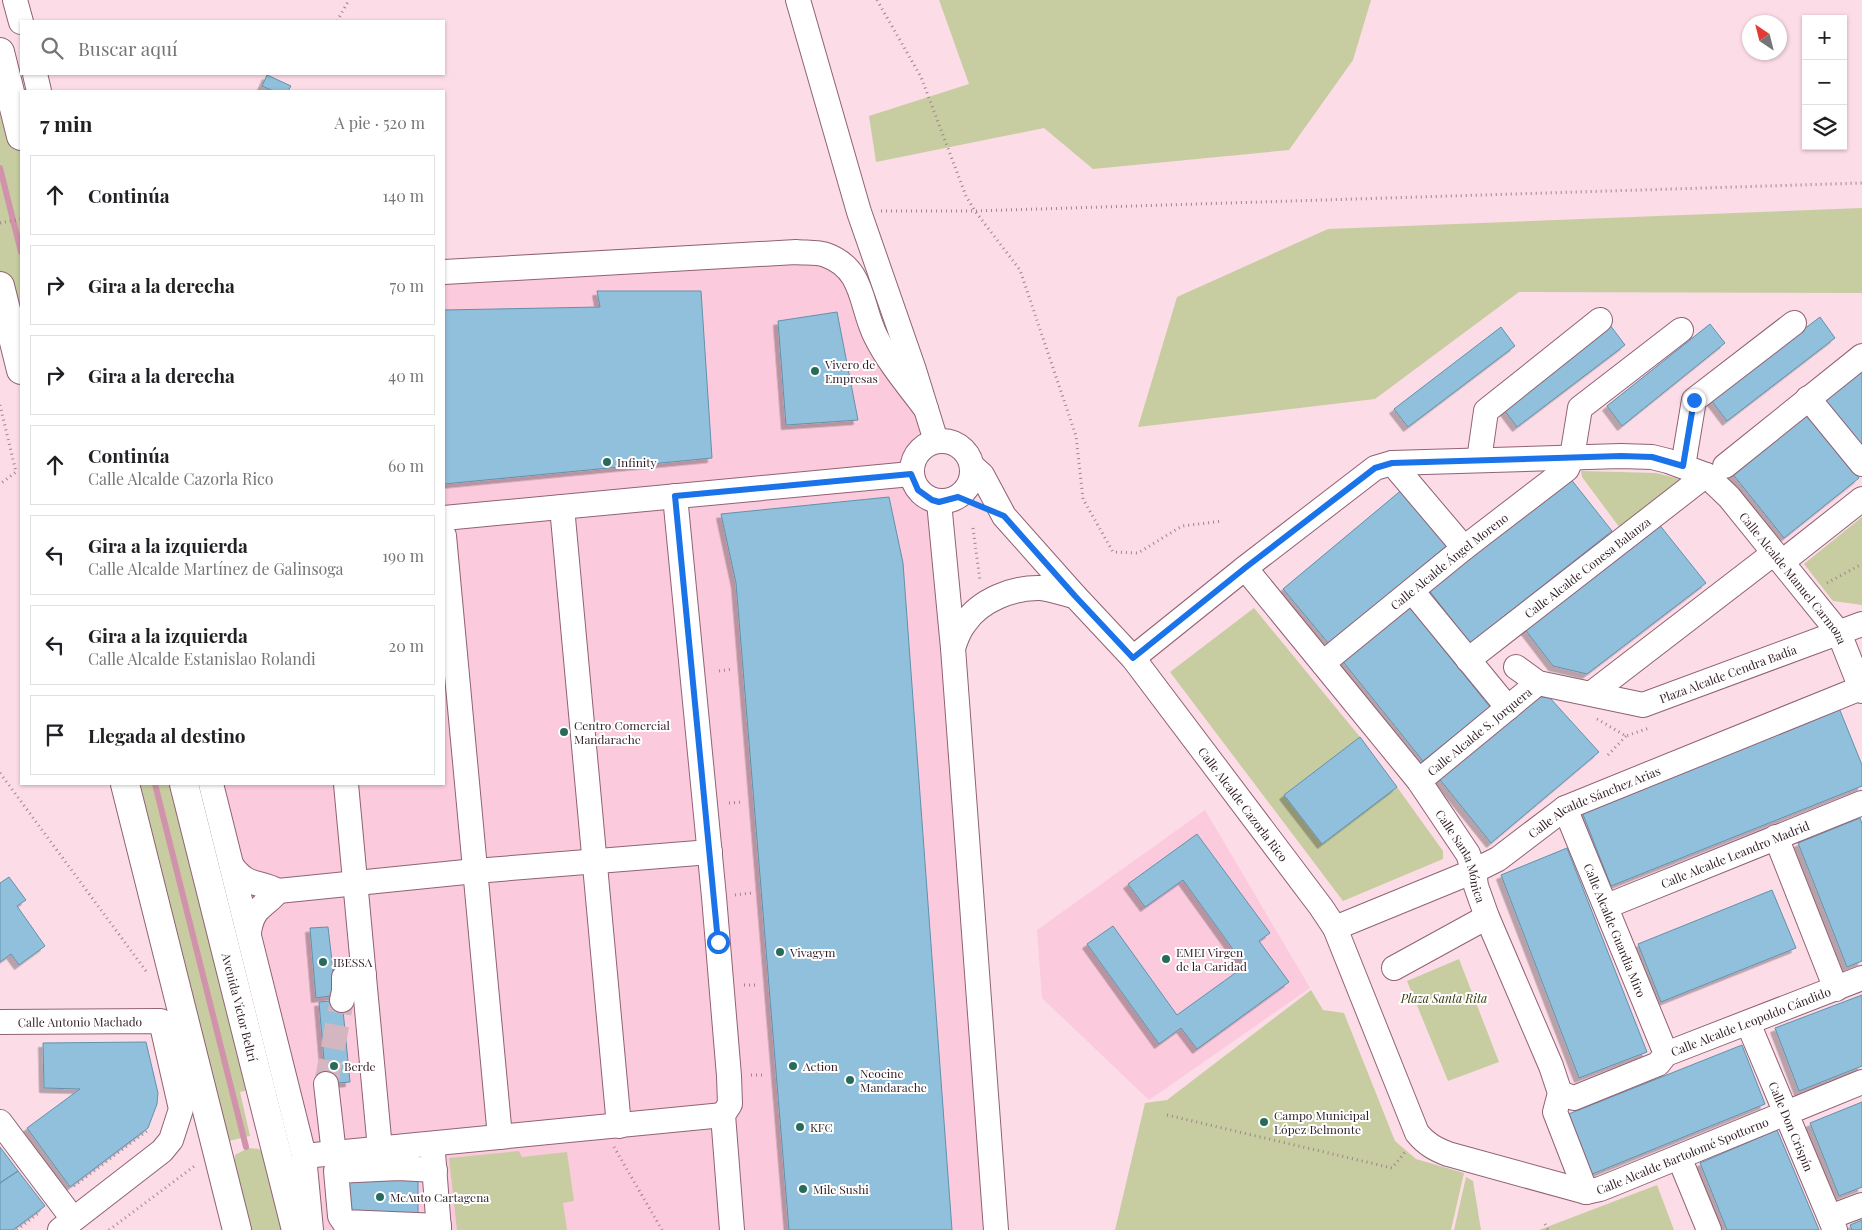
<!DOCTYPE html>
<html lang="es">
<head>
<meta charset="utf-8">
<style>
  :root { --surface:#fff; --page:#f2f2f2; --text:#202124; --muted:#757577; --line:#e0e0e0 }
  body { margin:0; font-family:"Playfair Display",serif; background:var(--page); color:var(--text) }
  .controls { position:absolute; right:15px; top:15px; display:grid; overflow:hidden; border-radius:0px; box-shadow:0 1px 4px #0004 }
  .controls button { width:45px; height:45px; display:grid; place-items:center; padding:0; border:0; border-bottom:1px solid var(--line); background:var(--surface); color:var(--text); font:25px sans-serif }
  .compass { position:absolute; left:1742px; top:15px; width:45px; height:45px; border-radius:50%; background:var(--surface); box-shadow:0 1px 4px #0004; rotate:325deg }
  .stop { position:absolute; width:15px; height:15px; margin:-11px; border:4px solid #1a73e8; border-radius:50%; background:#fff }
  .stop.end { background:#1a73e8; border-color:#fff; box-shadow:0 1px 5px #0008 }
  .list { margin:0; padding:0; list-style:none }
  h2 { display:flex; justify-content:space-between; align-items:center; height:65px; margin:0; padding:0 20px; font-size:21px }
  h2 small { font-size:16px; font-weight:400; color:var(--muted) }
  .list li { display:grid; grid-template-columns:32px 1fr auto; gap:15px; align-items:center; box-sizing:border-box; height:80px; margin:0 10px 10px; padding:0 10px; border:1px solid var(--line); border-radius:0px }
  .list b { display:block; font-size:19px; white-space:nowrap }
  .list p { margin:0; font-size:16px; white-space:nowrap; color:var(--muted) }
  .list em { font-size:16px; font-style:normal; color:var(--muted) }
  .icon { flex:none; width:28px; height:28px; fill:none; stroke:currentColor; stroke-width:2; stroke-linecap:round; stroke-linejoin:round }
  .map { position:relative; flex:none; width:1862px; height:1230px; overflow:hidden }
  .search { position:absolute; background:var(--surface); box-shadow:0 1px 4px #0004; left:20px; top:20px; width:425px; height:55px; display:flex; align-items:center; gap:12px; box-sizing:border-box; padding:0 18px; border-radius:0px; color:var(--muted); font-size:19px }
  .panel { position:absolute; background:var(--surface); box-shadow:0 1px 4px #0004; left:20px; top:90px; width:425px; height:695px; border-radius:0px }
  .map>svg:first-child { display:block }
</style>
</head>
<body>
<div class="map">
<svg width="1862" height="1230" viewBox="0 0 1862 1230">
  <defs>
    <filter id="shadow"><feDropShadow dx="-4.5" dy="4.5" stdDeviation="0" flood-color="#0004"/></filter>
  </defs>
  <rect width="100%" height="100%" fill="#fcdce7"/>
  <path fill="#fbcadc" d="M796,252L847,267L935,440L921,450L915,458L913,466V481L918,490L932,500L996,1230H311L211,784H444V272Z
    M1205,810L1310,988L1149,1100L1042,998L1037,930Z"/>
  <path fill="#c7cda0" d="M939,0H1371L1353,60L1289,150L1093,169L1044,128L876,162L869,116L969,84Z
    M0,52L21,136V370L0,286Z
    M1862,208V293L1519,292L1375,399L1138,427L1177,297L1328,229Z
    M1581,471L1656,473L1684,480L1620,528L1582,477Z
    M1862,517V605L1833,601L1804,564Z
    M1254,608L1360,737L1284,795L1322,844L1397,787L1443,851V859L1343,901L1170,672Z
    M125,784H184L260,1087L240,1092L250,1136L216,1144Z
    M1459,959L1499,1062L1448,1081L1407,981Z
    M1311,990L1323,1010L1344,1013L1395,1141L1416,1159L1464,1173L1451,1230H1115L1145,1103L1167,1100Z
    M248,1148L259,1149L265,1156L282,1230H250L234,1164L235,1155Z
    M519,1151L522,1157L567,1152L574,1201L563,1203L567,1230H457L449,1158Z
    M1466,1177L1473,1181L1481,1230H1454Z
    M1657,1185L1674,1230H1539Z"/>
  <g fill="none" stroke-linecap="round" stroke-linejoin="round">
    <path stroke="#d192ab" stroke-width="6" d="M0,168L21,252
      M155,784L246,1147"/>
  </g>
  <path fill="#90c0dc" stroke="#6291ab" filter="url(#shadow)" d="M267,75L291,86L288,91H273L262,86Z
    M597,291H701L712,458L444,484V310L600,307Z
    M837,312L858,420L786,425L778,321Z
    M1820,317L1835,338L1727,421L1711,400Z
    M1710,324L1725,343L1622,426L1607,406Z
    M1610,325L1625,345L1517,427L1502,407Z
    M1501,327L1515,346L1408,427L1394,409Z
    M1862,364V453L1819,399Z
    M1806,410L1859,478L1784,538L1731,472Z
    M1570,478L1612,531L1470,643L1428,589Z
    M1404,488L1450,543L1329,644L1283,589Z
    M889,497L903,563L952,1230H789L736,583L721,514Z
    M1658,523L1706,583L1587,674L1553,666L1524,628Z
    M1407,604L1490,707L1423,761L1340,658Z
    M1535,696L1550,698L1599,752L1491,843L1437,776Z
    M1839,708L1862,765V786L1611,886L1582,812Z
    M1360,737L1397,787L1322,844L1284,795Z
    M1860,818L1862,824V961L1847,967L1798,843Z
    M1197,834L1270,933L1259,941L1289,982L1197,1049L1181,1028L1159,1044L1087,944L1113,926L1177,1015L1245,966L1183,880L1145,907L1128,884Z
    M1567,848L1647,1052L1579,1078L1501,875Z
    M9,877L26,900L17,906L45,946L19,965L11,954L0,962V883Z
    M1772,890L1796,948L1661,1002L1638,944Z
    M328,927L336,995L316,998L310,928Z
    M1862,995V1066L1799,1091L1775,1028Z
    M342,1000L350,1082L326,1084L319,1002Z
    M146,1042L158,1093L157,1104L148,1128L70,1187L27,1128L80,1089L44,1088L43,1043Z
    M1742,1045L1765,1104L1590,1175L1566,1115Z
    M1862,1102V1187L1839,1196L1810,1123Z
    M1777,1130L1819,1230H1727L1700,1163Z
    M0,1147L18,1171L0,1183Z
    M18,1171L45,1206L13,1230H0V1183Z
    M343,1176H418V1217H343Z
    M1862,1220V1230H1852L1850,1225Z"/>
  <g fill="none" stroke-linecap="round" stroke-linejoin="round">
    <path stroke="#d3b6c0" stroke-width="24" stroke-dasharray="24 12" stroke-linecap="butt" d="M326,1084L342,1000"/>
    <g stroke="#906274" stroke-width="26">
      <g id="minor">
        <path d="M15,0L21,22"/>
        <path d="M798,0L859,212L914,370L936,441"/>
        <path d="M35,74L39,91"/>
        <path d="M444,272L796,252C805,253 818,252 826,255C865,269 860,306 876,337C889,363 908,385 926,409"/>
        <path d="M1808,398L1862,464"/>
        <circle cx="942" cy="471" r="30"/>
        <path d="M1479,460L1486,411L1600,320"/>
        <path d="M1392,463L1464,548"/>
        <path id="s1" d="M972,466L982,475L1004,516L1075,596L1133,658L1321,907L1335,928L1417,1133C1426,1144 1435,1149 1448,1154L1586,1192L1600,1189L1620,1181L1862,1082"/>
        <path d="M1683,466L1694,400L1794,323"/>
        <path d="M1725,466L1862,356"/>
        <path d="M675,496L714,897L729,1076L730,1104L723,1115L732,1230"/>
        <path d="M939,502L953,648L996,1230"/>
        <path d="M562,507L619,1126"/>
        <path d="M444,518L911,474"/>
        <path d="M444,536L500,1137"/>
        <path d="M1782,562L1862,499"/>
        <path id="s2" d="M1245,568L1419,781L1468,854L1474,871L1476,886L1487,917L1551,1066L1560,1093L1555,1112L1586,1192"/>
        <path d="M1412,591L1508,708"/>
        <path d="M953,648C956,639 959,630 965,623C980,600 1014,587 1041,588C1052,589 1064,594 1075,596"/>
        <path id="s3" d="M1133,658L1245,568L1375,468L1392,463L1621,456L1652,457L1668,461L1706,475L1729,497L1839,633L1862,691"/>
        <path id="s4" d="M1468,660L1706,475"/>
        <path id="s5" d="M1323,663L1464,548L1567,469L1572,457L1580,408L1681,330"/>
        <path id="s6" d="M1516,667L1538,683L1643,705L1862,624"/>
        <path d="M1592,693L1774,553"/>
        <path id="s7" d="M1419,781L1538,683"/>
        <path d="M211,784L304,1156L311,1230"/>
        <path d="M346,784L380,1149"/>
        <path id="s8" d="M1565,808L1666,1054"/>
        <path d="M1776,837L1836,989"/>
        <path d="M232,866C248,888 258,880 278,891L475,871L710,852"/>
        <path id="s9" d="M1607,906L1862,803"/>
        <path id="s10" d="M1335,928L1474,871L1498,859L1565,808L1861,688"/>
        <path d="M249,932C253,906 264,908 278,891"/>
        <path d="M1394,968L1487,917"/>
        <path d="M342,1000L344,991V977L364,975"/>
        <path id="s11" d="M0,1022L161,1021L181,1109L171,1140L162,1151L60,1230"/>
        <path id="s12" d="M1748,1023L1835,1230"/>
        <path d="M326,1084L334,1154"/>
        <path id="s13" d="M1560,1093L1574,1098L1658,1064L1666,1054L1862,978"/>
        <path d="M0,1122L73,1219"/>
        <path d="M433,1153L439,1230"/>
        <path d="M304,1156L723,1115"/>
        <path d="M1679,1157L1709,1230"/>
        <path d="M435,1170L399,1168L336,1171L340,1216L344,1222L439,1226"/>
        <path d="M1830,1217L1862,1205"/>
      </g>
    </g>
    <g stroke="#906274" stroke-width="30">
      <g id="major">
        <path d="M0,52L21,136"/>
        <path d="M0,286L21,370"/>
        <path d="M125,784L237,1230"/>
        <path id="s14" d="M184,784L296,1230"/>
      </g>
    </g>
    <path stroke="#9e848d" stroke-width="3" stroke-dasharray="1 4" stroke-linecap="butt" d="M877,0L921,77L966,196L975,211L1020,270L1076,436L1083,499L1113,552L1138,553L1182,526L1223,521
      M337,21L349,0
      M881,211H975L1862,183
      M0,223L21,219
      M0,405L16,472L0,484
      M973,528L980,581
      M1827,583L1862,564
      M719,671L733,669
      M1597,719L1626,736L1649,728
      M1608,755L1626,736
      M0,773L146,971
      M729,803L744,802
      M735,895L751,893
      M744,985H758
      M751,1075H765
      M1167,1115L1392,1168L1405,1152
      M614,1147L662,1230
      M74,1186L147,1131
      M1545,1224L1548,1230
      M17,1230L40,1212
      M109,1230L196,1165"/>
    <use href="#minor" stroke="#fff" stroke-width="24"/>
    <use href="#major" stroke="#fff" stroke-width="28"/>
  </g>
  <g fill="none" stroke-linecap="round" stroke-linejoin="round">
    <path stroke="#1a73e8" stroke-width="6" d="M718,942L675,496L911,474L918,490L932,500L939,502L958,497L1004,516L1075,596L1133,658L1245,568L1375,468L1392,463L1621,456L1652,457L1683,466L1694,400"/>
  </g>
  <g fill="#296b5b" stroke="#fff" stroke-width="2">
    <circle cx="815" cy="371" r="5"/>
    <circle cx="607" cy="462" r="5"/>
    <circle cx="564" cy="732" r="5"/>
    <circle cx="780" cy="952" r="5"/>
    <circle cx="1166" cy="959" r="5"/>
    <circle cx="323" cy="962" r="5"/>
    <circle cx="334" cy="1066" r="5"/>
    <circle cx="793" cy="1066" r="5"/>
    <circle cx="850" cy="1080" r="5"/>
    <circle cx="1264" cy="1122" r="5"/>
    <circle cx="800" cy="1127" r="5"/>
    <circle cx="803" cy="1189" r="5"/>
    <circle cx="380" cy="1197" r="5"/>
  </g>
  <g text-anchor="middle" dominant-baseline="central" stroke-width="4" stroke-linejoin="round" paint-order="stroke">
    <g font-size="12" fill="#301d25" stroke="#fff" text-anchor="start">
      <text x="825" y="364">Vivero de<tspan x="825" dy="14">Empresas</tspan></text>
      <text x="617" y="462">Infinity</text>
      <text x="574" y="725">Centro Comercial<tspan x="574" dy="14">Mandarache</tspan></text>
      <text x="790" y="952">Vivagym</text>
      <text x="1176" y="952">EMEI Virgen<tspan x="1176" dy="14">de la Caridad</tspan></text>
      <text x="333" y="962">IBESSA</text>
      <text x="344" y="1066">Berde</text>
      <text x="803" y="1066">Action</text>
      <text x="860" y="1073">Neocine<tspan x="860" dy="14">Mandarache</tspan></text>
      <text x="1274" y="1115">Campo Municipal<tspan x="1274" dy="14">López Belmonte</tspan></text>
      <text x="810" y="1127">KFC</text>
      <text x="813" y="1189">Mile Sushi</text>
      <text x="390" y="1197">McAuto Cartagena</text>
    </g>
    <g font-size="12" fill="#301d25" stroke="#fff">
      <text stroke="none"><textPath href="#s5" startOffset="162">Calle Alcalde Ángel Moreno</textPath></text>
      <text stroke="none"><textPath href="#s4" startOffset="151">Calle Alcalde Conesa Balanza</textPath></text>
      <text stroke="none"><textPath href="#s3" startOffset="778">Calle Alcalde Manuel Carmona</textPath></text>
      <text stroke="none"><textPath href="#s6" startOffset="225">Plaza Alcalde Cendra Badía</textPath></text>
      <text stroke="none"><textPath href="#s7" startOffset="78">Calle Alcalde S. Jorquera</textPath></text>
      <text stroke="none"><textPath href="#s10" startOffset="290">Calle Alcalde Sánchez Arias</textPath></text>
      <text stroke="none"><textPath href="#s1" startOffset="435">Calle Alcalde Cazorla Rico</textPath></text>
      <text stroke="none"><textPath href="#s9" startOffset="138">Calle Alcalde Leandro Madrid</textPath></text>
      <text stroke="none"><textPath href="#s2" startOffset="362">Calle Santa Mónica</textPath></text>
      <text stroke="none"><textPath href="#s8" startOffset="132">Calle Alcalde Guardia Miro</textPath></text>
      <text stroke="none"><textPath href="#s14" startOffset="230">Avenida Víctor Beltrí</textPath></text>
      <text stroke="none"><textPath href="#s11" startOffset="80">Calle Antonio Machado</textPath></text>
      <text stroke="none"><textPath href="#s13" startOffset="209">Calle Alcalde Leopoldo Cándido</textPath></text>
      <text stroke="none"><textPath href="#s12" startOffset="112">Calle Don Crispín</textPath></text>
      <text stroke="none"><textPath href="#s1" startOffset="1094">Calle Alcalde Bartolomé Spottorno</textPath></text>
    </g>
    <g font-size="12" font-style="italic" fill="#363a0a" stroke="#fff">
      <text x="1444" y="998">Plaza Santa Rita</text>
    </g>
  </g>
</svg>
<div class="controls">
<button>+</button>
<button>−</button>
<button><svg class="icon" aria-label="layers" viewBox="0 0 24 24"><path d="M12 4l9 5-9 5-9-5zM3 14l9 5 9-5"/></svg></button>
</div>
<svg class="compass" viewBox="-18 -18 36 36"><path d="M0-13l5 13h-10z" fill="#e53935"/><path d="M0 13l5-13h-10z" fill="#757577"/></svg>
<div class="stop" style="left:718px;top:942px"></div>
<div class="stop end" style="left:1694px;top:400px"></div>
<div class="search"><svg class="icon" aria-label="search" viewBox="0 0 24 24"><circle cx="10" cy="10" r="6"/><path d="M15 15l6 6"/></svg>Buscar aquí</div>
<section class="panel">
<h2>7 min<small>A pie · 520 m</small></h2>
<ul class="list">
<li><svg class="icon" aria-label="ahead" viewBox="0 0 24 24"><path d="M12 20V5M6 11l6-6 6 6"/></svg><div><b>Continúa</b></div><em>140 m</em></li>
<li><svg class="icon" aria-label="right" viewBox="0 0 24 24"><path d="M7 20v-9h11M14 6l5 5-5 5"/></svg><div><b>Gira a la derecha</b></div><em>70 m</em></li>
<li><svg class="icon" aria-label="right" viewBox="0 0 24 24"><path d="M7 20v-9h11M14 6l5 5-5 5"/></svg><div><b>Gira a la derecha</b></div><em>40 m</em></li>
<li><svg class="icon" aria-label="ahead" viewBox="0 0 24 24"><path d="M12 20V5M6 11l6-6 6 6"/></svg><div><b>Continúa</b><p>Calle Alcalde Cazorla Rico</p></div><em>60 m</em></li>
<li><svg class="icon" aria-label="left" viewBox="0 0 24 24"><path d="M17 20v-9H6M10 6l-5 5 5 5"/></svg><div><b>Gira a la izquierda</b><p>Calle Alcalde Martínez de Galinsoga</p></div><em>190 m</em></li>
<li><svg class="icon" aria-label="left" viewBox="0 0 24 24"><path d="M17 20v-9H6M10 6l-5 5 5 5"/></svg><div><b>Gira a la izquierda</b><p>Calle Alcalde Estanislao Rolandi</p></div><em>20 m</em></li>
<li><svg class="icon" aria-label="arrive" viewBox="0 0 24 24"><path d="M6 21V4h12l-3 4 3 4H6"/></svg><div><b>Llegada al destino</b></div></li>
</ul>
</section>
</div>
</body>
</html>
